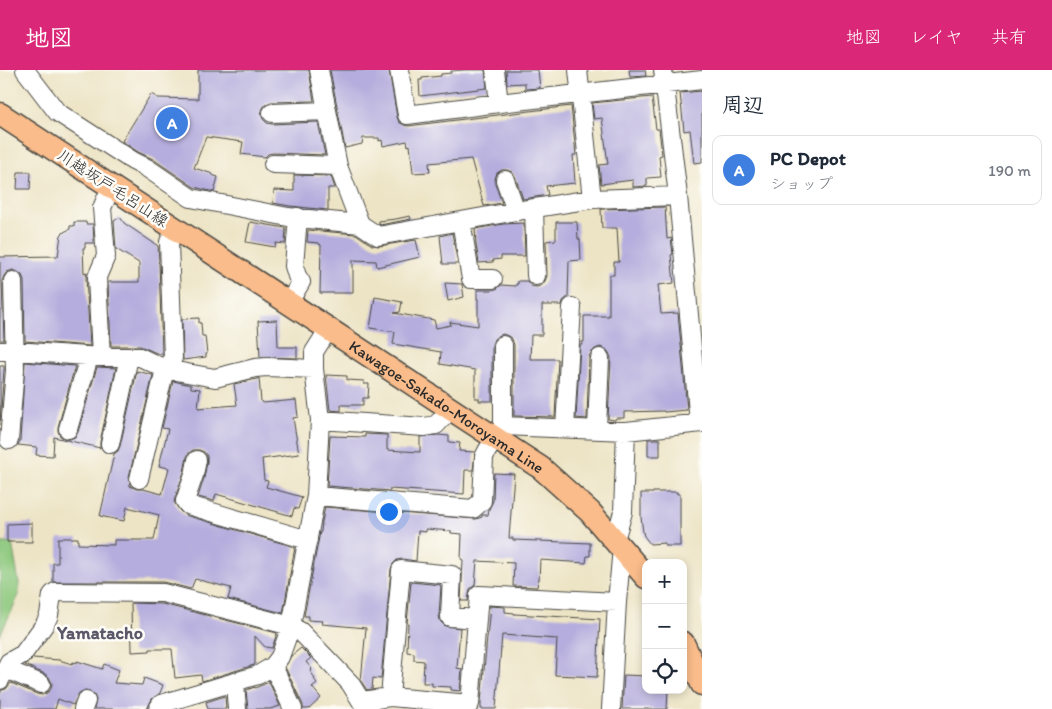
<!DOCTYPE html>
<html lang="ja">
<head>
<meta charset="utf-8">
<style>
  :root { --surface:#fff; --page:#f6f6f7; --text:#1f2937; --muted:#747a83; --line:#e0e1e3; --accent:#db2777 }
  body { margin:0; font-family:Itim,"Klee One",sans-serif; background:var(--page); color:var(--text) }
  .controls { position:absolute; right:15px; bottom:15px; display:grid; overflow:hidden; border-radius:10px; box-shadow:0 2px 8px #0003 }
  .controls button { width:45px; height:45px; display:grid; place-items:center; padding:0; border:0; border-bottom:1px solid var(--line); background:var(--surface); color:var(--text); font:25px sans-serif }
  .you { position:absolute; left:388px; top:441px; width:18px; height:18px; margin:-12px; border:4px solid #fff; border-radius:50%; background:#1a73e8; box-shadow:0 0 0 8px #1a73e833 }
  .badge { display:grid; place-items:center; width:32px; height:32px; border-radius:50%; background:var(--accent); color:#fff; font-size:16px; font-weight:700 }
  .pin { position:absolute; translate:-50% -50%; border:2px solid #fff; box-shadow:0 1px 5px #0006 }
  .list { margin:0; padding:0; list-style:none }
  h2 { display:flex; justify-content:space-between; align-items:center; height:65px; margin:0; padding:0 20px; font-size:21px }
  h2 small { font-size:16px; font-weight:400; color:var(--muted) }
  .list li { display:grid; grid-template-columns:32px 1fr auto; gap:15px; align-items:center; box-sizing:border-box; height:70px; margin:0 10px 10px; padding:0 10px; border:1px solid var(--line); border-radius:10px }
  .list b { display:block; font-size:19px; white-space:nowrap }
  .list p { margin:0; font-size:16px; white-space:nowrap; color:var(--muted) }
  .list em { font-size:16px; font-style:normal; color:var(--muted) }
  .icon { flex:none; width:28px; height:28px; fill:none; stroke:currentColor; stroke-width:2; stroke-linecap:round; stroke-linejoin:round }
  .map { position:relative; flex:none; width:702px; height:639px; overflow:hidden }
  header { display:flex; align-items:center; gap:30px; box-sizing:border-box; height:70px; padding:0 25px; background:var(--accent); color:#fff }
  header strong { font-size:24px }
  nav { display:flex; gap:28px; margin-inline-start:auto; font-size:18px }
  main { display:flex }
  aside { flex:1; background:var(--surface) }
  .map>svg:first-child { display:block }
</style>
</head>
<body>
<header>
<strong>地図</strong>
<nav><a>地図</a><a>レイヤ</a><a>共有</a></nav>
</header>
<main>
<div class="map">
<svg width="702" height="639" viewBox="0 0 702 639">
  <rect width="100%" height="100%" fill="#fdfcf7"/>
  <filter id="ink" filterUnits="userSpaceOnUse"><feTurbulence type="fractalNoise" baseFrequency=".02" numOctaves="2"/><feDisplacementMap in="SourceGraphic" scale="10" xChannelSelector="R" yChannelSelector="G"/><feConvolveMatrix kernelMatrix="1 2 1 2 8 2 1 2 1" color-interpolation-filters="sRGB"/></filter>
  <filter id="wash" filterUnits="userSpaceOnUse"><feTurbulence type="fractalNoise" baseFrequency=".0096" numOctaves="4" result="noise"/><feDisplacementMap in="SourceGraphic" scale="20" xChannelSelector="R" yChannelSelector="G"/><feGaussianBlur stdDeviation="1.12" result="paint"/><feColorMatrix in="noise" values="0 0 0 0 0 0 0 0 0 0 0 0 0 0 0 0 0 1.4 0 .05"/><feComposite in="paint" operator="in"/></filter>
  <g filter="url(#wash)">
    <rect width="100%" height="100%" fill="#ede4c5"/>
    <path fill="#8dc87d" stroke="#5c7a54" d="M0,473H12L19,513V519L18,527L0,565Z"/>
    <g id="blocks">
      <path fill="#b5addd" d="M198,0H309L314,31L271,32L266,34L263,38L261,44L263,49L267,53L272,54L318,52L325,85L273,83L268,84L265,87L241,84L243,72L206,67L194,98L213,104L212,105L218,107L214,122L194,117L153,89L138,82L122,71L151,24L158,28L198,29Z
        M330,0H389L397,47L399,52L404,55L408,56L571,36L576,85H573L575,113L546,116L548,125L523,129L515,106L512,102L507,100H502L497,103L495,109V114L502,133L484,136L471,89L429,93L430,102L413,103L410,75L408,76L407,71L383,76L382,70L379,71V68H363L362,74L345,78Z
        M465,0H485L487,18L420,26L419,10H422V8L441,6V4L451,3V1Z
        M506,0H538L540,18L525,19V13L507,14Z
        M629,0H645L646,6L630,7Z
        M702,21V92L694,93L690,60L684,61L680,23Z
        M652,27L656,59H659L662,85L659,86L661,107L647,108V116L633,117V110L601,114L599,95L608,94L602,48L594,49L592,33Z
        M18,102H31L30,119H17Z
        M294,105L331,106L335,118H328V140L299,137L290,136L273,133L274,120L294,121Z
        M665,137L667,169L671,168L673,184L671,185L674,213L658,215L661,244L678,243L687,340L664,342V341L624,342V348H616L615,350L608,349L611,288L609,283L606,279L600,277L595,279L591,283L589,287L587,349L576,348L580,275H582V272H584V246H609V205H614V192H619L617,158H602L601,139Z
        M410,146L411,149L380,155L379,154V151L396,149Z
        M120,147L124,153L158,176L159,191L158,192L159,193L162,284H159L140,276H111L108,212H139V193L116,179L114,151Z
        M74,152H86V154H93L94,173H85V178H83L84,203L87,202L86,208L90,276L25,271L24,210L22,205L18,202L13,200L7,202L4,206L2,211L4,270H0V187L58,186L61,165L64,162L70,159V156H74Z
        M250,152L286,158L285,174L276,173L275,177L246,172Z
        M556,152H577L578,169H580L581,190L569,191L568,227L563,231L562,235H542V265H531L530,289H558L555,347L514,346V275L512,269L508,266L503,264L498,266L494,269L492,275V331H479V328H475V300L440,294L441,282L393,274L395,262L370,258L375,227L402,232L400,242L394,243L434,250L436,258L451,255L450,252L478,256V229H477V220H493L498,218L501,215L516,216V214H518V211H527L531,216L537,217L542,215L545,211L547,206L546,171L556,170Z
        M524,153L525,186H501V189L493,190V192L479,193L476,174L475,159L503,154Z
        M308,160L356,164L372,175L379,176L416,170L420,187L377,197L376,191L353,190V223H320L321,175L319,174V173L307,172Z
        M452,163L458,194H443L440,166Z
        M445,213L462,214L464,227L448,231Z
        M199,248V253H201L202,266H205L207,284H206V287L183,290L182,249Z
        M277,250L278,277H297V288L260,287L258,251Z
        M25,292L75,296L58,357V361L60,366L66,369H70L75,367L78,362L97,297L116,298L100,372V378L54,367L53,386L36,385L37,377L18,375L20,371Z
        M0,296H4V300L0,351Z
        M137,301L153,305L129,407L130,416L137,419H143L162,424L169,398L159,396L168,359L162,358L173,311L191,315V318L200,319L198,338L237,335L234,314L257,309L259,308L261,332L263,333L296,330L298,347L293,348L299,384L262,389L264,410L268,411L266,417L302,427L298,439L294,438L292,446L216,424L214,431L198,427L204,408L207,392V386L204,382L199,380H193L189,383L187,387L184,402L175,428L174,432L180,441L185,445L295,477L283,543L228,529L231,518L195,509L191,519L163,512H53V493H58V468H78V474L114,475V470H154L159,445L127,437L124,451L100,446L114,384L118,381L120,376Z
        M326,305L347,306V310L364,311V314H369L368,328H363V335H341V341L330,340Z
        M365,364L387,365V380L420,382V367L438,365L449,366V372L460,373L459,381L475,382L473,400H465L464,424L390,419V421L327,416L330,366L365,367Z
        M648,369H660V386H648Z
        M494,403L514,404L509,468H513V470L590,473V486H587L586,493L540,490L539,510H538L537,517L513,516L514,493L477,491L475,515L470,519L468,531H461L463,490L461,489L462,464L451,463V461L426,459V462L418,461L416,491L402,489L397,490L393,494L391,499L381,609L373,608L372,619L367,620L361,611L366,558L322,554L323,551L308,550L309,546H304L320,462H321L322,452L325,437L476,449L482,447V445H488L489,439L493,431Z
        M653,422H677V424H680V476H665V473L650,474L644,466L643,462L641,447V423H653Z
        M32,453V472H7V454Z
        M411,512L441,515L439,546L440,551L445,556L460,558L457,598L462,599L460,621L451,620V617L432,616V613H423L424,591L414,590V583L407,582L408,553H407Z
        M131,533L162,534L277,563L272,578L265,577L255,566V594L254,595L202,611L201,605L175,608L172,579H150V581L132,582Z
        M490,536L505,537V542L514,543V544L600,549L597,607L555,605L557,569L502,565L496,639H481V632Z
        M301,578L311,588L306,592L312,599L310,601L315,608L314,609L317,613L312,617L321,628L309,639H303V635L285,597L291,586Z
        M33,588L59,590L72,594L73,592L77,593V591L102,599L104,594L119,600L114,613L142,615L144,608L163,615L160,623L152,629L147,639H94L96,630L94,625L90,621L85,620L79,623L73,635L58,629L55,639H0V624L2,620L6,619L11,613L37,624L42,625L47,623L51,619L52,613L49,607L45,604L25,595Z
        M624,605L646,606V620H668L667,639H622Z
        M269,612L280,636L270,639H248L246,620L255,617V618Z
        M225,626L226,639H208L206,632Z"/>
    </g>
  </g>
  <g filter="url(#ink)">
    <use href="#blocks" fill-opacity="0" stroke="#484742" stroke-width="1"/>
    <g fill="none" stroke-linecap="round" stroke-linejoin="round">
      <g stroke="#484742" stroke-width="20">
        <path id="minor" d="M25,0L57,42L133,91L147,98L191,128L288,147L360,154
          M319,0L338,96L360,154L378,166L516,141L592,129L678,126
          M399,0L407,45L499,33L702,10
          M495,0L499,33
          M578,0L592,129
          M663,0L678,126L699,353
          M272,43L327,41
          M273,94L338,96
          M505,110L516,141
          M534,138L536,206
          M461,151L471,209H493
          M288,234L301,212L297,206L294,196L298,147
          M503,275V356
          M0,281H15L101,287H140L165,299L215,308L255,298L267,297L314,299
          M101,287L97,207L106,186L102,138L111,117
          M320,350L424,357L436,355L451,339
          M565,358L572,237
          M68,359L89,287
          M597,359L600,288
          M9,370L15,300L13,211
          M110,374L129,287
          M197,390L194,405L185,431L188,435L308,470
          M139,409L165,299L173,288L169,172L175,159
          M316,426L473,439L482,431L484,387L487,381L503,356L626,361L702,353
          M615,470L623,442L626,361
          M273,596L293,639
          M6,599L41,614
          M0,610L9,592L23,584L45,554L49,545L52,525L55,522L163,523L291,556L300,561L350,613L366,639
          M235,613L237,639
          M390,627L401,500L452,505L450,547L477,549
          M362,631L390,627L470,634L479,525L617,532
          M83,639L86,631
          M158,639L161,634L258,605L273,596L280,587L291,556L316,426L320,350L314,299V282L328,260
          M611,639L617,532L622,478"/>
      </g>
      <g stroke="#484742" stroke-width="25">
        <g id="major">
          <path id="s1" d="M0,44L541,398L590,442L646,507"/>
          <path d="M683,573L702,614"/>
        </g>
      </g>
      <use href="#minor" stroke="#fff" stroke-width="18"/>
      <use href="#major" stroke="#f9bc8a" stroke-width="22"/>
    </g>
  </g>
  <g text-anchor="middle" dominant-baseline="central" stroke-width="5" stroke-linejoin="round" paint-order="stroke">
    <g font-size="16" fill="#2b2b2b" stroke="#fdfcf7">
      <text transform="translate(113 118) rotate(33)">川越坂戸毛呂山線</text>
      <text stroke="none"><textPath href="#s1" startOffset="534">Kawagoe-Sakado-Moroyama Line</textPath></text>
    </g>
    <g font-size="18" font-weight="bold" fill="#5b5869" stroke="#fdfcf7">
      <text x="100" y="563">Yamatacho</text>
    </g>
  </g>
</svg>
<div class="controls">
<button>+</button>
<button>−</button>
<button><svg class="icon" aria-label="locate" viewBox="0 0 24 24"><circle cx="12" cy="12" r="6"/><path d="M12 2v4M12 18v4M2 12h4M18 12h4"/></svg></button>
</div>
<div class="you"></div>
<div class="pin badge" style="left:172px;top:53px;background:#3f7fe0">A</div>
</div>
<aside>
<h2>周辺<small></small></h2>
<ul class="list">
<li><span class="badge" style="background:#3f7fe0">A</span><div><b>PC Depot</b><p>ショップ</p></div><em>190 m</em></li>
</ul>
</aside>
</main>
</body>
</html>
